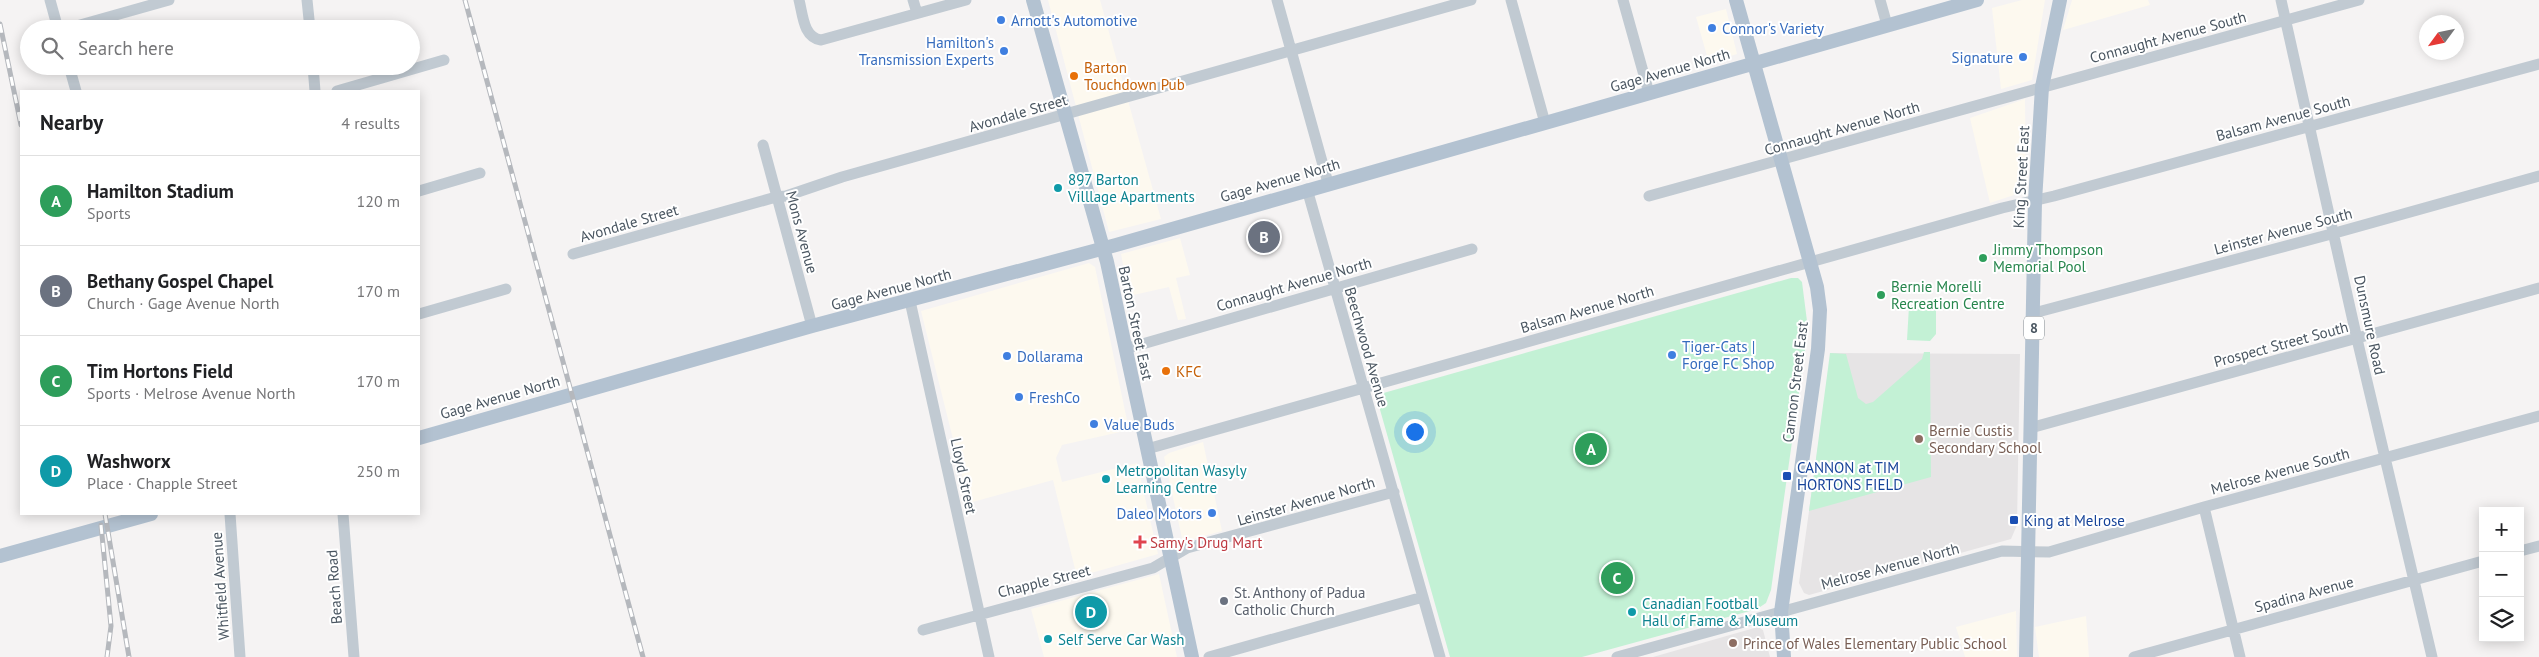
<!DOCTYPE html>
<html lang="en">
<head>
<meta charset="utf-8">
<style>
  :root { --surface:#fff; --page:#f2f2f2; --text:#202124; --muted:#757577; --line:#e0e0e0; --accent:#1a73e8 }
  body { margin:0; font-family:"PT Sans",sans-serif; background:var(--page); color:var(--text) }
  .controls { position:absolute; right:15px; bottom:15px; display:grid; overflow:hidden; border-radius:0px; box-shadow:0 2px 12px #0003 }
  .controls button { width:45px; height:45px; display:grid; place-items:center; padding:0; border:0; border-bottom:1px solid var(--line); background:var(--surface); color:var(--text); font:25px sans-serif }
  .compass { position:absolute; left:2419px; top:15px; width:45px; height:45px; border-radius:50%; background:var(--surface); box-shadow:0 2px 12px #0003; rotate:237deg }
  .you { position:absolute; left:1414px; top:431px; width:18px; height:18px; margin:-12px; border:4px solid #fff; border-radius:50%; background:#1a73e8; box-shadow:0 0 0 8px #1a73e833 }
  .badge { display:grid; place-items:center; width:32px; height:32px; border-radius:50%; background:var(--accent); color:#fff; font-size:16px; font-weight:700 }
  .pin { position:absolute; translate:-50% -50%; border:2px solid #fff; box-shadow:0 1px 5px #0006 }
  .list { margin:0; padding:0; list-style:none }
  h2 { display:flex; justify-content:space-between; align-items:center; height:65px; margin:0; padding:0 20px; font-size:21px }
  h2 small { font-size:16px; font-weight:400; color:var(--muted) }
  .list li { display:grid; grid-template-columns:32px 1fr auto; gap:15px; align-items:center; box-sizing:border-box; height:90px; padding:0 20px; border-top:1px solid var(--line) }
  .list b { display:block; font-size:19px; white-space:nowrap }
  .list p { margin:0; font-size:16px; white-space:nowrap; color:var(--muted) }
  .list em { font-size:16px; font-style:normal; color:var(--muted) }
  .icon { flex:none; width:28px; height:28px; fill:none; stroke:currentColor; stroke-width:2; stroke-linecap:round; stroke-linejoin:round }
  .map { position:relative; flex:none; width:2539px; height:657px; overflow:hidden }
  .search { position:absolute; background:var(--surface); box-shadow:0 2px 12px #0003; left:20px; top:20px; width:400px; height:55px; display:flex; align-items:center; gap:12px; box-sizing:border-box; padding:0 18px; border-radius:28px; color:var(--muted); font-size:19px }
  .panel { position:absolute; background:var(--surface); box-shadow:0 2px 12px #0003; left:20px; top:90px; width:400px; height:425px; border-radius:0px }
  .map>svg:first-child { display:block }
</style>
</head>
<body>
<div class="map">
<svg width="2539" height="657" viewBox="0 0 2539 657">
  <rect width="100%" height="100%" fill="#f5f3f3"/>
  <path fill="#fdf9ef" d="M1048,0H1100L1161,219L1109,232Z
    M2022,0H2045L2032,80L2001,89L1992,8Z
    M2072,0H2148L2150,5L2063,30Z
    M1726,9L1737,54L1709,63L1696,17Z
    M2025,99L2026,191L1990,203L1970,118Z
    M1180,238L1190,275L1176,278L1186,319L1178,320L1169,287L1129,296L1121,254Z
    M1089,263L1095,267L1129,430L1062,445L1056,458L1062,482L1137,463L1158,554L1077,577L1053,480L969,503L921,311Z
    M1203,442L1222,531L1186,541L1182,538L1164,457L1169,453Z
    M1159,574L1177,657H1044L1031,609Z
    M2016,611L2017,657H1965L1956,627Z
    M2086,616L2089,657H2039L2035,627Z"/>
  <path fill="#e6e4e5" d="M1831,353L2020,354L2017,525L2011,539L1809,595L1804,593L1799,583Z
    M1758,627L1763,630L1770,657H1653Z"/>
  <path fill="#c3f1d5" d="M1791,278H1798L1802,282L1808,329L1771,590L1766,603L1757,609L1582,657H1450L1377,399L1380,394Z
    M1932,299L1936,303V334L1930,341L1907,340L1909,306Z
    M1924,352H1930L1931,477L1809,511L1830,353L1846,354L1858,398L1866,404L1873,402L1922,359Z"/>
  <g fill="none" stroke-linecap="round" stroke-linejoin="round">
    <path stroke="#c1cad2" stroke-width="11" d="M50,0L58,29
      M307,0L310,29
      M799,0C803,15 803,37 821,40L966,0
      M913,0L917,13
      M1277,0L1328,183
      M1511,0L1545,123
      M1623,0L1649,93
      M1880,0L1887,25
      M2281,0L2357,339L2432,657
      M66,29L169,0
      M69,66L76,91
      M313,66L315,91
      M337,91L444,60
      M763,145L812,326
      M1307,189L1440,657
      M419,191L480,173
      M1649,196L2359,0
      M573,254L776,197L786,196L842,177L1471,0
      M910,301L989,657
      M2034,313L2335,233L2539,176
      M419,314L506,289
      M1125,349L1472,249
      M2030,428L2539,288
      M1147,449L2002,208L2054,196L2539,64
      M2204,507L2240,657
      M230,514L240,657
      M343,514L354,657
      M2520,551L2539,546
      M923,630L1153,568L1187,548L1394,492
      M1209,657L1423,597
      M1617,657L2002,551L2049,552L2204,507L2539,416
      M2134,657L2483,561"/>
    <path stroke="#b3c2d1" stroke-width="14" d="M1033,0L1107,262L1192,657
      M1736,0L1817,287L1820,310L1818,349L1781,612L1784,657
      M419,438L812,326L1116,245L1977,0
      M0,556L151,514
      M2026,657L2035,201L2042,87L2060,0"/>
    <g stroke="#b5b8bd" stroke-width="5">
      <path id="rail" d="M465,0L643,657
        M0,24L21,125
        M105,514L129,657
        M101,525L111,626L107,657"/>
    </g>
    <use href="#rail" stroke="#fff" stroke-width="3" stroke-dasharray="9" stroke-linecap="butt"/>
  </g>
  <g fill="#3f7fe0" stroke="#fff" stroke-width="2">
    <circle cx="1001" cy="20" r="5"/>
    <circle cx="1712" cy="28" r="5"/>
    <circle cx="1004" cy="51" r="5"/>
    <circle cx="2023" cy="57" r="5"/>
    <circle cx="1672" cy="355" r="5"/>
    <circle cx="1007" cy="356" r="5"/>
    <circle cx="1019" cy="397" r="5"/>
    <circle cx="1094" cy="424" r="5"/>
    <circle cx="1212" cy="513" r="5"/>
  </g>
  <g fill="#e8710a" stroke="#fff" stroke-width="2">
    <circle cx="1074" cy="76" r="5"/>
    <circle cx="1166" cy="371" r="5"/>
  </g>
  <g fill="#0f9aa8" stroke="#fff" stroke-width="2">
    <circle cx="1058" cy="188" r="5"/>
    <circle cx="1106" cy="479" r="5"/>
    <circle cx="1632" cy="612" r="5"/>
    <circle cx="1048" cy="639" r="5"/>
  </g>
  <g fill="#2e9e5b" stroke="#fff" stroke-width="2">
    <circle cx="1983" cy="258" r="5"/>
    <circle cx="1881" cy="295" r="5"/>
  </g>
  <g fill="#8d6e63" stroke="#fff" stroke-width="2">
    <circle cx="1919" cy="439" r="5"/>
    <circle cx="1733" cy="643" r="5"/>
  </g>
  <g fill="#1a4fb4" stroke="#fff" stroke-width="2">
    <rect x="1782" y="471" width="10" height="10" rx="2.5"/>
    <rect x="2009" y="515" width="10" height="10" rx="2.5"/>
  </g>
  <path fill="#e0444e" stroke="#fff" stroke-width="2" d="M1137.5 534.5h5v5h5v5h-5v5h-5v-5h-5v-5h5z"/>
  <circle fill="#6b7280" stroke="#fff" stroke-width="2" cx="1224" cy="601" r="5"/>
  <g text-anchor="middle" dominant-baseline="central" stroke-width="4" stroke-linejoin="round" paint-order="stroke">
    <rect fill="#fff" stroke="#808990" stroke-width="1" x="2024" y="316.5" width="20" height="23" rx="4"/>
    <g font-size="14" font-weight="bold" fill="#4a5661">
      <text x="2034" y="328">8</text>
    </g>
    <g font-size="15" fill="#366cbe" stroke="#fff" text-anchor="start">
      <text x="1011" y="20">Arnott's Automotive</text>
      <text x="1722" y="28">Connor's Variety</text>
      <text x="994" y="42" text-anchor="end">Hamilton's<tspan x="994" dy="17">Transmission Experts</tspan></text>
      <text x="2013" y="57" text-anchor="end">Signature</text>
      <text x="1682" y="346">Tiger-Cats |<tspan x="1682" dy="17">Forge FC Shop</tspan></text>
      <text x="1017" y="356">Dollarama</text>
      <text x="1029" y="397">FreshCo</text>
      <text x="1104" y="424">Value Buds</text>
      <text x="1202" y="513" text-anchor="end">Daleo Motors</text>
    </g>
    <g font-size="15" fill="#4a5661" stroke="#fff">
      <text transform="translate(2168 37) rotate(-15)">Connaught Avenue South</text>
      <text transform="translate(1670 70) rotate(-16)">Gage Avenue North</text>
      <text transform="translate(1018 113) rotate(-16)">Avondale Street</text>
      <text transform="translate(2283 118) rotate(-15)">Balsam Avenue South</text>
      <text transform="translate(1842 128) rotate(-16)">Connaught Avenue North</text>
      <text transform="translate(2021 177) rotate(-87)">King Street East</text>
      <text transform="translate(1280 180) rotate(-16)">Gage Avenue North</text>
      <text transform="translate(629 223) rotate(-16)">Avondale Street</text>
      <text transform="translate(2283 231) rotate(-15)">Leinster Avenue South</text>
      <text transform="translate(802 232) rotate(75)">Mons Avenue</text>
      <text transform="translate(1294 284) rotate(-16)">Connaught Avenue North</text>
      <text transform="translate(891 289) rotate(-15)">Gage Avenue North</text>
      <text transform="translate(1587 309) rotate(-16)">Balsam Avenue North</text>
      <text transform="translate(1136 323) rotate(78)">Barton Street East</text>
      <text transform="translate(2370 325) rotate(78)">Dunsmure Road</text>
      <text transform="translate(2281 344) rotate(-15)">Prospect Street South</text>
      <text transform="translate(1367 347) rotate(74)">Beechwood Avenue</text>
      <text transform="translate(1795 382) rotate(-83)">Cannon Street East</text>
      <text transform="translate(500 397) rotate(-16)">Gage Avenue North</text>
      <text transform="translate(2280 471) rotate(-15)">Melrose Avenue South</text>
      <text transform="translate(964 476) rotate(78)">Lloyd Street</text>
      <text transform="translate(1306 501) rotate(-16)">Leinster Avenue North</text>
      <text transform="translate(1890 566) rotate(-15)">Melrose Avenue North</text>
      <text transform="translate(1044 581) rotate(-14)">Chapple Street</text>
      <text transform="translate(220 586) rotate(-94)">Whitfield Avenue</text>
      <text transform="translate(334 587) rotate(-94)">Beach Road</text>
      <text transform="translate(2304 594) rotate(-15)">Spadina Avenue</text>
    </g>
    <g font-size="15" fill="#c56008" stroke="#fff" text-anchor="start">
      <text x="1084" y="67">Barton<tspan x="1084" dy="17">Touchdown Pub</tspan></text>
      <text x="1176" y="371">KFC</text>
    </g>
    <g font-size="15" fill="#0d838f" stroke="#fff" text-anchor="start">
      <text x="1068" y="179">897 Barton<tspan x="1068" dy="17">Villlage Apartments</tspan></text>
      <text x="1116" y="470">Metropolitan Wasyly<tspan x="1116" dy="17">Learning Centre</tspan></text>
      <text x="1642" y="603">Canadian Football<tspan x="1642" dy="17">Hall of Fame &amp; Museum</tspan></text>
      <text x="1058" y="639">Self Serve Car Wash</text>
    </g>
    <g font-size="15" fill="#27864d" stroke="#fff" text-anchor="start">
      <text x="1993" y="249">Jimmy Thompson<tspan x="1993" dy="17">Memorial Pool</tspan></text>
      <text x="1891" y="286">Bernie Morelli<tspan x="1891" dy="17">Recreation Centre</tspan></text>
    </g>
    <g font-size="15" fill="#785e54" stroke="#fff" text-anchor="start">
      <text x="1929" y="430">Bernie Custis<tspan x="1929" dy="17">Secondary School</tspan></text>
      <text x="1743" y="643">Prince of Wales Elementary Public School</text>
    </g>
    <g font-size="15" fill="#164399" stroke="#fff" text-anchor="start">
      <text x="1797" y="467">CANNON at TIM<tspan x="1797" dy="17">HORTONS FIELD</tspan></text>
      <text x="2024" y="520">King at Melrose</text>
    </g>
    <g font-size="15" fill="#be3a42" stroke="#fff" text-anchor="start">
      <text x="1150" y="542">Samy's Drug Mart</text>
    </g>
    <g font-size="15" fill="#5b616d" stroke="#fff" text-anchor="start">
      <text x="1234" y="592">St. Anthony of Padua<tspan x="1234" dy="17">Catholic Church</tspan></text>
    </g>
  </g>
</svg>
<div class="controls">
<button>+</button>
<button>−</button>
<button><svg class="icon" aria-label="layers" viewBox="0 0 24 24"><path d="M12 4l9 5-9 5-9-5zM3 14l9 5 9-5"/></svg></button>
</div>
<svg class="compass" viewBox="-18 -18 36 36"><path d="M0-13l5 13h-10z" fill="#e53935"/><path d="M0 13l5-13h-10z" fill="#757577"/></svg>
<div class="you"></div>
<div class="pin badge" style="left:1591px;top:449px;background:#2e9e5b">A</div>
<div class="pin badge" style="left:1264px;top:237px;background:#6b7280">B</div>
<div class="pin badge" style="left:1617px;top:578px;background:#2e9e5b">C</div>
<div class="pin badge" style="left:1091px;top:612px;background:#0f9aa8">D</div>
<div class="search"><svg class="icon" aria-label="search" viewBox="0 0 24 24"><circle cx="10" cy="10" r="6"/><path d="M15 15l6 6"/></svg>Search here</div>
<section class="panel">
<h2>Nearby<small>4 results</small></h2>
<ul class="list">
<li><span class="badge" style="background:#2e9e5b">A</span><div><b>Hamilton Stadium</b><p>Sports</p></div><em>120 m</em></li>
<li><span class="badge" style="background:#6b7280">B</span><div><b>Bethany Gospel Chapel</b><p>Church · Gage Avenue North</p></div><em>170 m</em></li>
<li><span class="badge" style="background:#2e9e5b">C</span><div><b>Tim Hortons Field</b><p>Sports · Melrose Avenue North</p></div><em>170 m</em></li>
<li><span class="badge" style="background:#0f9aa8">D</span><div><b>Washworx</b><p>Place · Chapple Street</p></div><em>250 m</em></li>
</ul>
</section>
</div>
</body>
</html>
